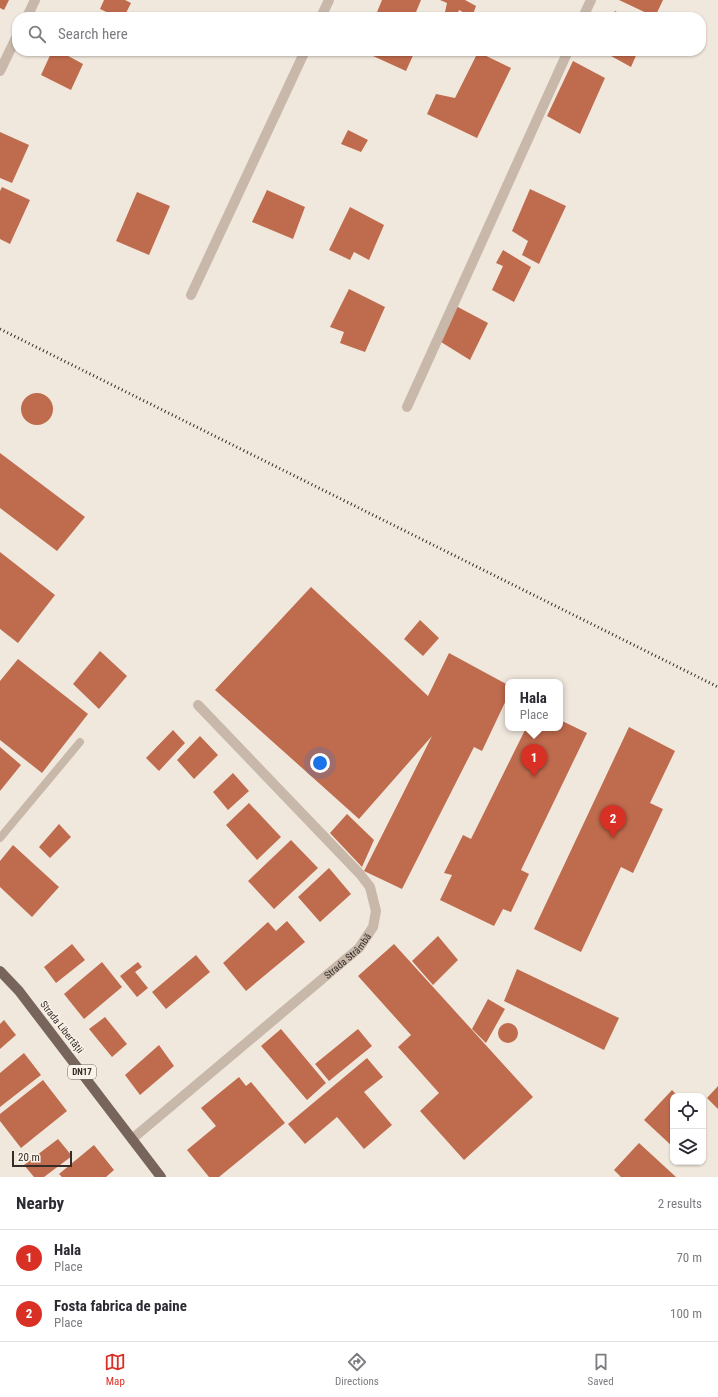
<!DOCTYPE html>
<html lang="en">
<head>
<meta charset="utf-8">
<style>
  :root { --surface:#fff; --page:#f2f2f3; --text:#2b2b33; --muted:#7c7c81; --line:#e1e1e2; --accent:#d93025 }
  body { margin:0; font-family:"Roboto Condensed",sans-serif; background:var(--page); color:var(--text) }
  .controls { position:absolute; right:12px; bottom:12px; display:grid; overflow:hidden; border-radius:8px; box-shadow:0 1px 3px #0004 }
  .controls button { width:36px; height:36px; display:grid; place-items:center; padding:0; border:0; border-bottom:1px solid var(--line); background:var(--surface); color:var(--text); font:20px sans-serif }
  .scale { position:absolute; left:12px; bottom:10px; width:60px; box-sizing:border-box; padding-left:4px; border:2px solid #362d29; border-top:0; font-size:11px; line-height:14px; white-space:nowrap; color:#362d29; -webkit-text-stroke:3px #f9f2e9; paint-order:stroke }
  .you { position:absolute; left:320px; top:763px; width:14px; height:14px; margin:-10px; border:3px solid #fff; border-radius:50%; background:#1a73e8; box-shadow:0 0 0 6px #1a73e833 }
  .badge { display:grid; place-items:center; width:26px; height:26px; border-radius:50%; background:var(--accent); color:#fff; font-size:13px; font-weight:700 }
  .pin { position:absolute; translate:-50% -33px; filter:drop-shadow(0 1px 2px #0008) }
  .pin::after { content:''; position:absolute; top:21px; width:14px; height:12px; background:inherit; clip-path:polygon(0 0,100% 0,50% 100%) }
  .popup { position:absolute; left:505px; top:679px; width:58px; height:52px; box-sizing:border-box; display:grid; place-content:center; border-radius:8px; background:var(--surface); filter:drop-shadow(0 1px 3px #0005); font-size:13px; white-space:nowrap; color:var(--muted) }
  .popup b { font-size:15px; color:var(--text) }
  .popup::after { content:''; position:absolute; left:50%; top:100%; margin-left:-8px; border:8px solid transparent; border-top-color:var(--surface) }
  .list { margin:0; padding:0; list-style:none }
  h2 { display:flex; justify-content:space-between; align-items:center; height:52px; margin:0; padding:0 16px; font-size:17px }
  h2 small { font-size:13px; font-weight:400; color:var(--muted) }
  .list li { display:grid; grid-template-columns:26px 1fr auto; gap:12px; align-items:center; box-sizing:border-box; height:56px; padding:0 16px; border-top:1px solid var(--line) }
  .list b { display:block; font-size:15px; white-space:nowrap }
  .list p { margin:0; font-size:13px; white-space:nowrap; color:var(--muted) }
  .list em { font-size:13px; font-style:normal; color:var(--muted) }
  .icon { flex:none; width:22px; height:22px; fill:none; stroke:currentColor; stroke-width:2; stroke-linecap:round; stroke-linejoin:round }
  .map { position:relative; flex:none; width:718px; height:1177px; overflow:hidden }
  .search { position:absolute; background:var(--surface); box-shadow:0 1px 3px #0004; left:12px; right:12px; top:12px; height:44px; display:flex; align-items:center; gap:10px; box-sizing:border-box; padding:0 14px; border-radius:16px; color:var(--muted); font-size:15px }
  .sheet { height:164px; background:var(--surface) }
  nav { display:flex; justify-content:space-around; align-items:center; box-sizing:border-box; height:56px; border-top:1px solid var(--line); background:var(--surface); font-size:11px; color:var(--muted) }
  nav a { display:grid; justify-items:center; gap:2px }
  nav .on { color:var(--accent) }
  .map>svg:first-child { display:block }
</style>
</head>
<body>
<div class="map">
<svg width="718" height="1177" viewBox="0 0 718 1177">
  <rect width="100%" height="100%" fill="#f1e8dd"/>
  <path fill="#bf6b4d" d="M0,0H9L4,10L0,8Z
    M104,0H125L131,3L124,17H117L100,9Z
    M382,0H421L414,17H375Z
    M440,0H465L476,6L472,17L459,10L456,17H453L445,12L447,3Z
    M619,0H663L655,17Z
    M615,11L627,17H612Z
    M52,51H59L83,64L71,90L41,75Z
    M362,51H415L406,71Z
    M602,51H638L631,67Z
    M478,52L511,68L477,138L427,114L436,94L455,98Z
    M573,61L605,78L580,134L547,116Z
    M348,130L368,140L361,152L341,144Z
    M0,132L29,145L12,183L0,178Z
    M2,187L30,200L10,244L0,239V191Z
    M530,189L566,206L539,264L522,255L528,241L512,231Z
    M267,190L305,207L293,239L252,222Z
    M137,192L170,206L149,255L116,241Z
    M350,207L384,225L369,260L354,252L350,260L329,250Z
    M503,250L531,267L514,302L492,290L503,266L496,263Z
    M349,289L385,307L365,352L340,343L344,332L330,327Z
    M456,306L488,323L470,360L441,342Z
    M21 409a16 16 0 1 1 32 0a16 16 0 1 1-32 0Z
    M0,453L85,517L57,551L0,508Z
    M0,552L55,595L18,643L0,629Z
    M311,587L428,696L449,653L508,685V696L482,751L474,747L402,889L364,871L432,736L359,819L215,690Z
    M420,620L439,638L423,656L404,639Z
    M100,651L127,676L99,709L73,684Z
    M18,659L88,714L42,773L0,740V681Z
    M560,720L587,733L521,870L529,874L511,912L503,909L494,926L440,900L452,875L444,873L463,835L471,839L526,728H560Z
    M629,727L675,751L650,803L663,809L633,873L621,867L581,952L534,929Z
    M173,730L185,743L159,771L146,758Z
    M200,736L218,755L194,779L177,760Z
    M0,747L21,765L0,791Z
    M233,773L249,791L228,810L213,792Z
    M249,803L281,837L257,860L226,825Z
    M347,814L374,840L362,867L330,833Z
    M59,824L71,837L50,858L39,847Z
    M291,840L318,868L274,909L248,881Z
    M13,845L59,887L32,917L0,887V861Z
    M329,868L351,894L320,922L298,897Z
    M287,921L305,942L246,991L223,963L268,922L276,931Z
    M438,936L458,960L433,985L412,961Z
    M72,944L85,960L56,983L44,967Z
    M394,944L533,1097L464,1160L420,1111L439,1093L398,1047L411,1035L358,976Z
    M196,955L210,972L166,1009L152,992Z
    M102,962L122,987L84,1019L64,994Z
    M138,962L142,967L135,972L148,988L137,997L120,976Z
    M517,969L619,1018L604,1050L504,1001Z
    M488,999L505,1009L486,1043L472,1029Z
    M105,1017L127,1044L112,1057L89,1029Z
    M4,1020L16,1035L0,1049V1024Z
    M498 1033a10 10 0 1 1 20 0a10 10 0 1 1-20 0Z
    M281,1029L326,1083L307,1100L261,1046Z
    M358,1029L372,1046L329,1081L315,1064Z
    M159,1045L174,1066L140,1095L125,1075Z
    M24,1053L41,1075L0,1107V1073Z
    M367,1058L383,1077L364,1092L392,1125L364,1149L337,1117L305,1144L288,1124Z
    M239,1077L246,1086L251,1082L285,1123L219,1177H209L187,1150L216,1126L201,1108Z
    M43,1080L67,1111L21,1148L0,1121V1114Z
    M718,1086V1109L707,1098Z
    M672,1090L678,1096H673V1147L644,1120Z
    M58,1139L72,1156L44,1177H34L24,1165Z
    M639,1143L676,1177H621L614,1170Z
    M94,1145L114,1170L106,1177H62L59,1174Z"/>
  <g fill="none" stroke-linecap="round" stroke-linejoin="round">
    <path stroke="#c8b8aa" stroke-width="8" d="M0,838L80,742"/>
    <g stroke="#c8b8aa" stroke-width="10">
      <path d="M27,17L35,0"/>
      <path d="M321,17L329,0"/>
      <path d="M583,17L591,0"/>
      <path d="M0,71L17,36"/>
      <path d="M191,295L305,51"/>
      <path d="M407,407L568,51"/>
      <path id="s1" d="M132,1139L359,948L373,927L376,911L370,887L360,874L198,705"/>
    </g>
    <path stroke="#77655b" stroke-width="10" d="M0,971L19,991L161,1177"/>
    <path stroke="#362d29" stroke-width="3" stroke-dasharray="1 3" stroke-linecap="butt" d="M0,329L718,687"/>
  </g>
  <g text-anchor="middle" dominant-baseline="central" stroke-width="3" stroke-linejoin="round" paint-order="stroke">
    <rect fill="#f9f2e9" stroke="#706863" stroke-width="1" x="68" y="1065" width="28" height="14" rx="3"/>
    <g font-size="9" font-weight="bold" fill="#362d29">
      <text x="82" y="1072">DN17</text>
    </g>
    <g font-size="10" fill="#362d29" stroke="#f9f2e9">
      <text stroke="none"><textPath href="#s1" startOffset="283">Strada Strâmbă</textPath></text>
      <text transform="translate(62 1027) rotate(52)">Strada Libertății</text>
    </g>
  </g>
</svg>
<div class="controls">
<button><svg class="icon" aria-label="locate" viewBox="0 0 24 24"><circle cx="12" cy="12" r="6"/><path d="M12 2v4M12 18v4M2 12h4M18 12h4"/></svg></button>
<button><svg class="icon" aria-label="layers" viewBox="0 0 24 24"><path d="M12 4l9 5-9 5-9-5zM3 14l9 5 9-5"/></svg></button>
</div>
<div class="scale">20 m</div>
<div class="you"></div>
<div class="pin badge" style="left:534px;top:777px">1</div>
<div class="popup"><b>Hala</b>Place</div>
<div class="pin badge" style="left:613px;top:838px">2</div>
<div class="search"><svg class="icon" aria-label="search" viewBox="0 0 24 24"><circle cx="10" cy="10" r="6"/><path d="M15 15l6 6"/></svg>Search here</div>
</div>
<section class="sheet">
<h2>Nearby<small>2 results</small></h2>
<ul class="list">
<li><span class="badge">1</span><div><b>Hala</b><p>Place</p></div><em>70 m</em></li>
<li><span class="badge">2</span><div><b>Fosta fabrica de paine</b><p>Place</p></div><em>100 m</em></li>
</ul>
</section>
<nav>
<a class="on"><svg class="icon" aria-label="map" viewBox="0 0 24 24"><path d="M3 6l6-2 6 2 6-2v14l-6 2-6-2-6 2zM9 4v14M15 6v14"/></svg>Map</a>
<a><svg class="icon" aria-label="directions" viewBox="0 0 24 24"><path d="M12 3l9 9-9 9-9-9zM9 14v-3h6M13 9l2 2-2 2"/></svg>Directions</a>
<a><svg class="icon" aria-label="saved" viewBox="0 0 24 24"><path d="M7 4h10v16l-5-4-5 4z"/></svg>Saved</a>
</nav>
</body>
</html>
